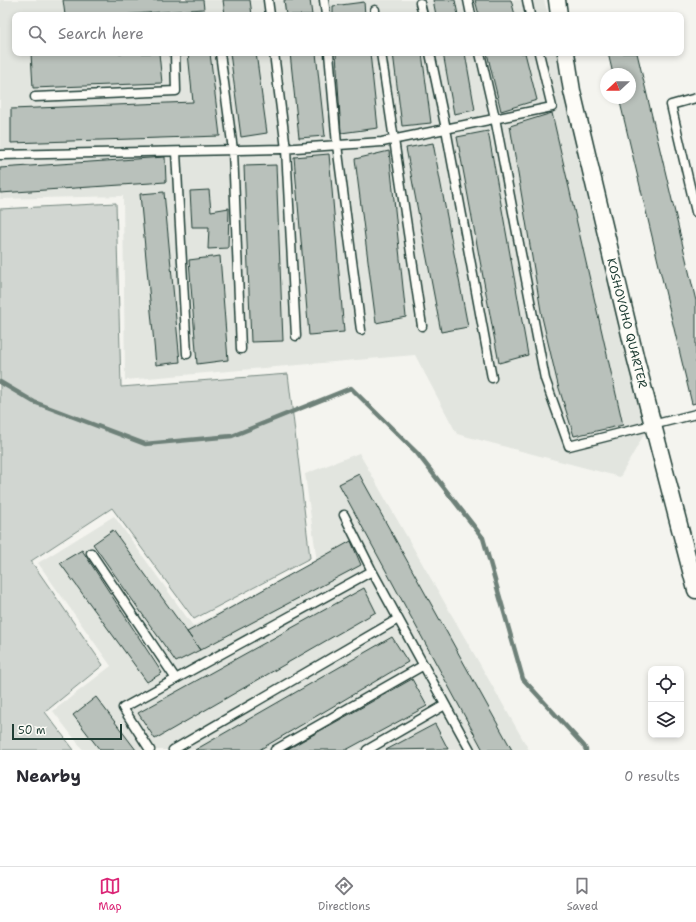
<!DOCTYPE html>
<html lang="en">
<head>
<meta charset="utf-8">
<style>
  :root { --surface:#fff; --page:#f7f7f7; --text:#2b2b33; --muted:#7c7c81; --line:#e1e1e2; --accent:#db2777 }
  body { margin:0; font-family:"Shantell Sans",sans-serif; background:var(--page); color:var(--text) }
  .controls { position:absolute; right:12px; bottom:12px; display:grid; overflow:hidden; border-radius:8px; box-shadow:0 2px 6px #0003 }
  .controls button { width:36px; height:36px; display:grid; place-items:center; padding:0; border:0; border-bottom:1px solid var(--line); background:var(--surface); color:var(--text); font:20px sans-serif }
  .compass { position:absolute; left:600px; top:68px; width:36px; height:36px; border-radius:50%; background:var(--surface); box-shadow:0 2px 6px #0003; rotate:248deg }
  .scale { position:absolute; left:12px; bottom:10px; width:110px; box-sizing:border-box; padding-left:4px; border:2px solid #1f3d34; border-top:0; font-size:11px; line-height:14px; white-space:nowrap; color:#1f3d34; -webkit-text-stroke:3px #fdfcf7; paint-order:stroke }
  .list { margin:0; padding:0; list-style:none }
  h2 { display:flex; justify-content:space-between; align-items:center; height:52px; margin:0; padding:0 16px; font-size:17px }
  h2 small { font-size:13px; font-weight:400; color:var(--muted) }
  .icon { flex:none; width:22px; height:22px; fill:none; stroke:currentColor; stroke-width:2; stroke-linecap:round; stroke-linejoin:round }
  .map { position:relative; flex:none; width:696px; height:750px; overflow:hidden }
  .search { position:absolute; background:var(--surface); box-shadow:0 2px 6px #0003; left:12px; right:12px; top:12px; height:44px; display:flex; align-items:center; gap:10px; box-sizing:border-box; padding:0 14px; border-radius:8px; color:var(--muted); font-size:15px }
  .sheet { height:116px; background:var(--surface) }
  nav { display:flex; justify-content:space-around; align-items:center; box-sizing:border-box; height:56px; border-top:1px solid var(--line); background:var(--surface); font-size:11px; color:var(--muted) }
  nav a { display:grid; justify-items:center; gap:2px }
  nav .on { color:var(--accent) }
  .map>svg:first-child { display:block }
</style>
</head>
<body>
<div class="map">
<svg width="696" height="750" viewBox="0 0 696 750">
  <rect width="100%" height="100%" fill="#f4f4ef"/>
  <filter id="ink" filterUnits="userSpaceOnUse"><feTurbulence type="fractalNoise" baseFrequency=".025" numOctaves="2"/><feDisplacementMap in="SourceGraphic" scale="8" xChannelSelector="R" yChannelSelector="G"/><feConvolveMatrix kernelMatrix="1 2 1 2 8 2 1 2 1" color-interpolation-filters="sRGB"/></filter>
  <g filter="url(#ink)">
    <path fill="#e2e5df" d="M0,0H544L548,15H15V53H557L647,429L620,477L457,434L415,355L125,380L123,196L0,199Z
      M359,453L529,750H83L53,711L111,666L38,563L114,516L193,626L317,562L305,474Z"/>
    <path fill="#d1d6d1" stroke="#788a82" d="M116,203L121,387L288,374L310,558L194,619L112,508L31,561L103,665L45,712L74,750H0V209Z"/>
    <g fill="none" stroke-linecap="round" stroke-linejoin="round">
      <path stroke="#6e8179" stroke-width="4.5" d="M0,382L34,402L145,444L232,436L351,388L417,453L483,538L523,679L584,746L586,750"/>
    </g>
    <path fill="#b9c1bb" stroke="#1f3d34" d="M63,0H203L204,9L120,15H65Z
      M223,0H250L252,15H225Z
      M284,0H310L312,15H286Z
      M433,0H455L458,15H436Z
      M475,0H511L515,15H479Z
      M364,2L365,15H333V6Z
      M31,53H159L162,83L33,88Z
      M188,53H210L220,136L11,143V109L193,102Z
      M230,53H256L267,133L241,137Z
      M290,53H316L325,136L299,138Z
      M336,53H370L378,128L341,133Z
      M393,53H422L431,123L402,126Z
      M443,53H465L475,110L454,114Z
      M487,53H525L537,100L501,111Z
      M608,53H637L696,301V403L692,404L619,98H630V74H613Z
      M552,113L623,425L574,436L558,385L542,317L510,126Z
      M488,131L528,355L499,363L457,137Z
      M433,143L468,327L441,332L406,148Z
      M389,151L406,317L376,323L355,159Z
      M329,154L344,332L309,335L294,157Z
      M165,157L166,182L0,193V168Z
      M276,165L283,341L251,342L244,166Z
      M209,190L211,211L229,208L228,248L208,249L209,227H192L190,191Z
      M164,192L180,362L156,365L140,194Z
      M220,256L228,360L197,364L189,260Z
      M359,474L512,750H483L339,484Z
      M113,530L187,632L200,650L176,662L93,544Z
      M351,541L361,565L200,650L187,632Z
      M82,550L162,673L147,682L60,563Z
      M364,588L376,612L155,739L138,713Z
      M392,637L408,662L259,750H195Z
      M412,679L427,706L346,750H286Z
      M96,697L136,750H100L73,715Z
      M435,724L448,749L386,750Z"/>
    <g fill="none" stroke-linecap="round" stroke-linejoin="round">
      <g stroke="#1f3d34" stroke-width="11">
        <path id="lane" d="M268,0L270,15
          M324,0L326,15
          M468,0L471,15
          M527,0L530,15
          M420,3L423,15
          M375,10V15
          M220,53L233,150L241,349
          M274,53L286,149L296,336
          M329,53L337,145L361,330
          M381,53L422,326
          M430,53L446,129L492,378
          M480,53L495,118L545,379L569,446L696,414
          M35,97L176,91L175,53
          M696,98L671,105L696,212
          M176,152L187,354
          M0,155L281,149L382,142L552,107L539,53
          M91,553L176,679
          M372,571L470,750
          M150,750L123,708L372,571L344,515
          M173,750L398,619
          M275,750L424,665
          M367,750L445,705"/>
      </g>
      <g stroke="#1f3d34" stroke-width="19">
        <path id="street" d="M557,0L559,15
          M566,53L572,91L636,360L696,590"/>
      </g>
      <use href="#lane" stroke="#fdfcf7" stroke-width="8"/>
      <use href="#street" stroke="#fdfcf7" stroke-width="16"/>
    </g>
  </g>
  <g text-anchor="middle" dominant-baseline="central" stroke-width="3" stroke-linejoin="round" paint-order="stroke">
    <g font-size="12" fill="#1f3d34" stroke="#fdfcf7">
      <text transform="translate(627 323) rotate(76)">KOSHOVOHO QUARTER</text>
    </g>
  </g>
</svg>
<div class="controls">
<button><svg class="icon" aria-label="locate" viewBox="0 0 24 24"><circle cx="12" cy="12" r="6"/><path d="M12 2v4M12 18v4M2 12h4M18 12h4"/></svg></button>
<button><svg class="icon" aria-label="layers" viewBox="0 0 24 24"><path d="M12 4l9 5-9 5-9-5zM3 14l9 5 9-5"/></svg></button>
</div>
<svg class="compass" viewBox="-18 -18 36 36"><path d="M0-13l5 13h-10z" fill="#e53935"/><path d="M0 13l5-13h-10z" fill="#7c7c81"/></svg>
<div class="scale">50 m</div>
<div class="search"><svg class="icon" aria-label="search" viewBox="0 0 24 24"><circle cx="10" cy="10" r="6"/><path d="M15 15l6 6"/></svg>Search here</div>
</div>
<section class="sheet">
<h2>Nearby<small>0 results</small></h2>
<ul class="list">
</ul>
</section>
<nav>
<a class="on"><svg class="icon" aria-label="map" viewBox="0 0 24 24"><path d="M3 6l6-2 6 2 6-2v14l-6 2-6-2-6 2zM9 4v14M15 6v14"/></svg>Map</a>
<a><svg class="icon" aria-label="directions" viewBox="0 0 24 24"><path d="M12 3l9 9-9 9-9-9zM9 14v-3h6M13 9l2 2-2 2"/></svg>Directions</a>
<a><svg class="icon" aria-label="saved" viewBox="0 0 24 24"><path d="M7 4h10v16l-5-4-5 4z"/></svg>Saved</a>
</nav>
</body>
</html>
